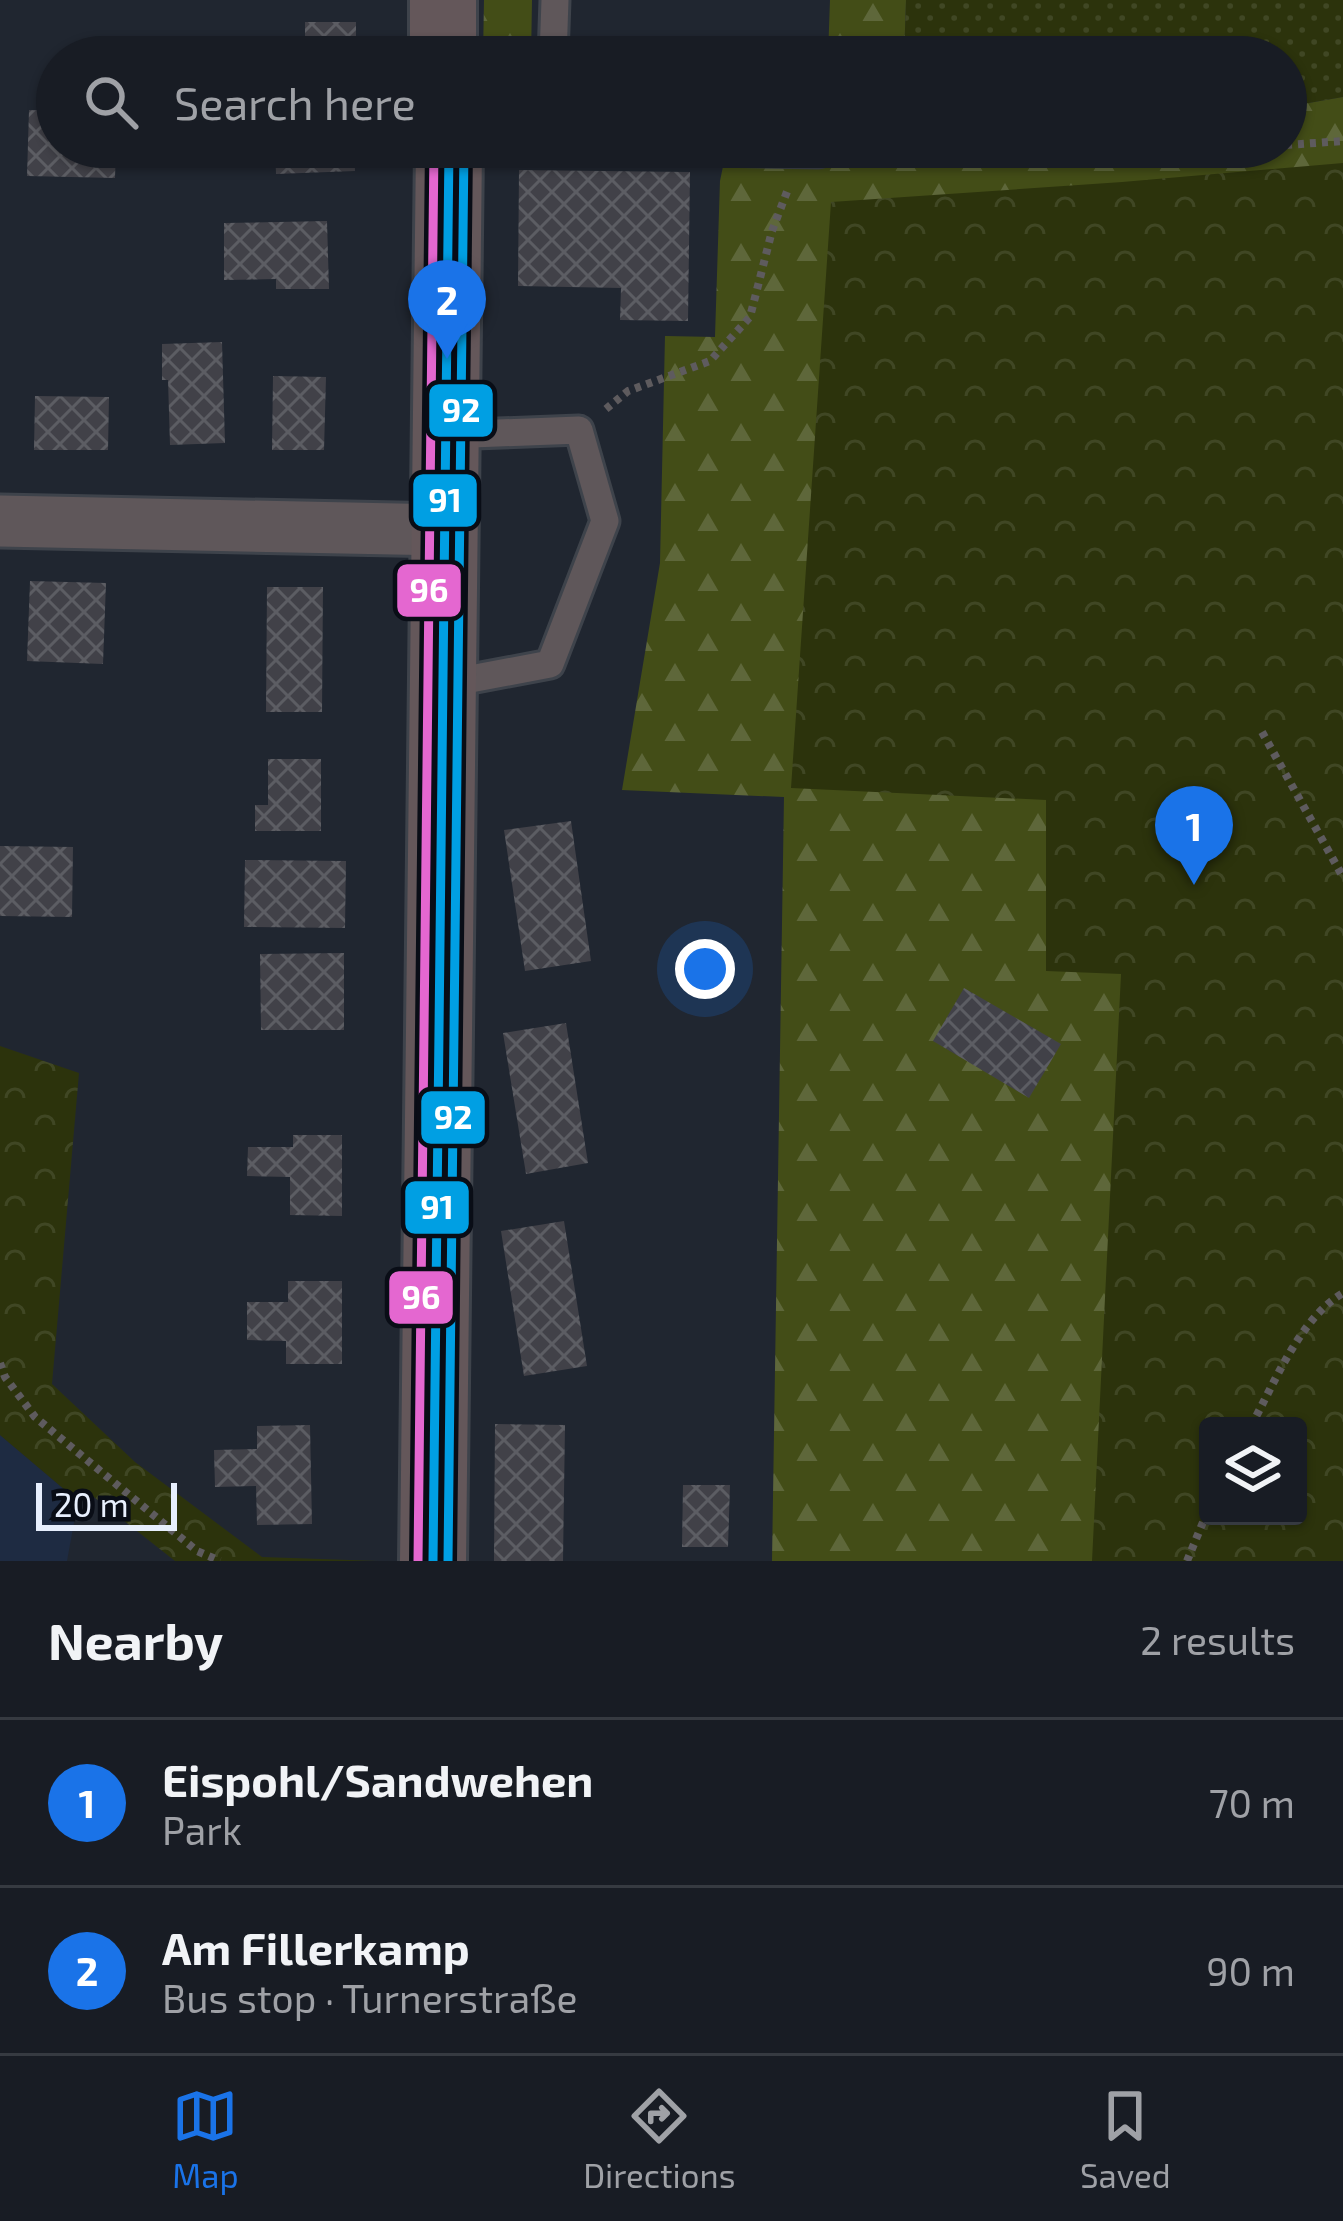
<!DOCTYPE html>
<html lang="en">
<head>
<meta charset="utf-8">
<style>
  :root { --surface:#181c24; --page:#252931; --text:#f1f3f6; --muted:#9fa1a6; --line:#363a41; --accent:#1a73e8 }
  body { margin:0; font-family:"Exo 2",sans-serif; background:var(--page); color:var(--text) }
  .controls { position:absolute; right:36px; bottom:36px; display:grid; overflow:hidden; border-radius:12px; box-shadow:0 3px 9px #0004 }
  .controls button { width:108px; height:108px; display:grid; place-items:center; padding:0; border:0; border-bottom:3px solid var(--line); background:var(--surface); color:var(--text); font:60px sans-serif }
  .scale { position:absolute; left:36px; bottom:30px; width:141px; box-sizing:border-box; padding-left:12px; border:6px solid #e7effd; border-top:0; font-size:33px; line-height:42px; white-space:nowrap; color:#e7effd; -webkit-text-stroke:9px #090d16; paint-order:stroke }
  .you { position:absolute; left:705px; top:969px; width:42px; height:42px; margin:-30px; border:9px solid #fff; border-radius:50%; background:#1a73e8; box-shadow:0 0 0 18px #1a73e833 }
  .badge { display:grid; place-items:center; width:78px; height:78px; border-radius:50%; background:var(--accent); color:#fff; font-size:39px; font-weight:700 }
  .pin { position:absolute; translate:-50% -99px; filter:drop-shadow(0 3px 6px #0008) }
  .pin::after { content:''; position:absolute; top:63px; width:42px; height:36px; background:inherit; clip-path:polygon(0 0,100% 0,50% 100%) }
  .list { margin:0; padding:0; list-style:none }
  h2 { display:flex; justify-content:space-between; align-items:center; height:156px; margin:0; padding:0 48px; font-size:51px }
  h2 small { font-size:39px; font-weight:400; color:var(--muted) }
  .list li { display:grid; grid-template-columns:78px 1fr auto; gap:36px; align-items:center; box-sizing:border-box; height:168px; padding:0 48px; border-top:3px solid var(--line) }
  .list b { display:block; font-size:45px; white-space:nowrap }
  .list p { margin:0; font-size:39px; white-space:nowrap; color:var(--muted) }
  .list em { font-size:39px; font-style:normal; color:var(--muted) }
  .icon { flex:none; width:66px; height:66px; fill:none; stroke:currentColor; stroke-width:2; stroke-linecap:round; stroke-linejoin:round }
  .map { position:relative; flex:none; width:1343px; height:1561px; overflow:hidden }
  .search { position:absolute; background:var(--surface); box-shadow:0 3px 9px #0004; left:36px; right:36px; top:36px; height:132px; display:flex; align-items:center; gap:30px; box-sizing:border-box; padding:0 42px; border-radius:66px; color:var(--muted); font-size:45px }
  .sheet { height:492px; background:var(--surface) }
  nav { display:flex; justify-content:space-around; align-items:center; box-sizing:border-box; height:168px; border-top:3px solid var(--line); background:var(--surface); font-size:33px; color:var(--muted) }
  nav a { display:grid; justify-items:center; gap:6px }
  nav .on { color:var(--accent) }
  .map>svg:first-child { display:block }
</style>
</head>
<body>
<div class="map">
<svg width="1343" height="1561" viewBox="0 0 1343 1561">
  <defs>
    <pattern id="grass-dots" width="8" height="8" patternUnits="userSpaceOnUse" patternTransform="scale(3)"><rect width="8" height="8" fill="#2c330c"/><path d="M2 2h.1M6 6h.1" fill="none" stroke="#404724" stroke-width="1.8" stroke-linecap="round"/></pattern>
    <pattern id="forest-firs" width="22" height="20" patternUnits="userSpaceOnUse" patternTransform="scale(3)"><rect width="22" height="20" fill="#434d17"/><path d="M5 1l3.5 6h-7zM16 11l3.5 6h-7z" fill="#5e673a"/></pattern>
    <pattern id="park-crowns" width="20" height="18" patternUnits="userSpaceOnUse" patternTransform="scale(3)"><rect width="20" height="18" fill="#2c330c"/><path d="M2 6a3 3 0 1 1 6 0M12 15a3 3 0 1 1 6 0" fill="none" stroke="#404724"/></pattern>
    <pattern id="building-cross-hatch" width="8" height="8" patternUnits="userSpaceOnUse" patternTransform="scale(3)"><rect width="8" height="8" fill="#414148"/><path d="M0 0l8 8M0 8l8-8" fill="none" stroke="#5c5d63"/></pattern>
  </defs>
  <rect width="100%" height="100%" fill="#202630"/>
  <path fill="#1e2b42" d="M0,1435L78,1501L67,1561H0Z"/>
  <path fill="url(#grass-dots)" d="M906,0H1343V97L1286,107V57H904Z"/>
  <path fill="url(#forest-firs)" d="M484,0H532L531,57H483Z
    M830,0H906L904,57H828Z
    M1343,97V218L1220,912L1200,1431L1207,1561H772L784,797L622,790L660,563L665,336L715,337L720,181L727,147H1286V107Z"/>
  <path fill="url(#park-crowns)" fill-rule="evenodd" d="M1343,163V1561H1092L1121,974L1046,971V800L791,788L831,202L1122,182ZM1208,1426H1298V1516H1208Z
    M0,1046L79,1073L52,1384L135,1462L262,1557L378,1561H175L90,1494L78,1501L0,1435Z"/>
  <path fill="url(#building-cross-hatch)" d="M305,22H356V57H305Z
    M29,110L57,111V147H116L115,178L27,176Z
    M275,147H354L355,171L276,174Z
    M519,170L690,172L688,321L620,320L621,288L518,286Z
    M327,221L329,289H276V279L224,280V223Z
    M222,342L225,443L170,445L168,380H162V344Z
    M273,376L326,377L324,450H272Z
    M35,396L109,397L108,450H34Z
    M30,581L106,583L103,664L27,661Z
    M267,587H323L322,712H266Z
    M268,759H321V831H255V805H268Z
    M571,821L591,961L525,971L504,830Z
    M0,846L73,847L72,917L0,916Z
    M245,860L346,861L345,928L244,927Z
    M344,953V1030H261L260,954Z
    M964,988L1061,1044L1029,1098L933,1041Z
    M566,1023L588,1163L526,1174L503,1033Z
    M293,1135H342V1216L290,1215V1177L247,1176L248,1147H293Z
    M564,1221L587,1366L524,1376L501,1231Z
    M288,1281H342V1364H286V1341L247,1340V1302H288Z
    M495,1424L565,1425L563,1561H494Z
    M310,1425L312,1524L257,1525L256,1486L215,1487L214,1450L257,1449V1426Z
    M683,1485H730L728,1547H682Z"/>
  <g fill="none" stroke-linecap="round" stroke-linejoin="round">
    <g stroke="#3e434b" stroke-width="33">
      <path id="lane" d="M553,57L555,0
        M513,147L819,153
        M444,684L550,664L605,521L579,430L447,435"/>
    </g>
    <g stroke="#3e434b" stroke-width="57">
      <path id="street" d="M0,521L446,530"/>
    </g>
    <g stroke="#3e434b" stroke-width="72">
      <path id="secondary" d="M443,0V57
        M433,1561L449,147"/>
    </g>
    <path stroke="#5e5b5e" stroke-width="8" stroke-dasharray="6 6" stroke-linecap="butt" d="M1286,145L1343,141
      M852,154L1109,159L1264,147
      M606,409L628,391L710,361L750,317L772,231L788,189
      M1262,732L1343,877
      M0,1363L5,1377L35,1417L197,1551L220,1561
      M1251,1426C1274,1384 1300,1318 1343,1293
      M1187,1561L1208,1510"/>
    <use href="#lane" stroke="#5f575a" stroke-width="27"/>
    <use href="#street" stroke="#5f575a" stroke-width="51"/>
    <use href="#secondary" stroke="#64575a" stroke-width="66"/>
    <g stroke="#090d16" stroke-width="18">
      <path id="bus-1" d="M433,1561L449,147"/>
    </g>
    <g stroke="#090d16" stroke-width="18">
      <path id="bus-2" d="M448,1561L464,147"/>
    </g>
    <g stroke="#090d16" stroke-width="18">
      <path id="bus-3" d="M418,1561L434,147"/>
    </g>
    <use href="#bus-1" stroke="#009fe3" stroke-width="9"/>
    <use href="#bus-2" stroke="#009fe3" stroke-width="9"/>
    <use href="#bus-3" stroke="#e467d0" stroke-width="9"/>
  </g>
  <g stroke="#090d16" stroke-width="4.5">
    <rect x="427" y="382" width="68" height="57" rx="12" fill="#009fe3"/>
    <rect x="411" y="472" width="68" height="57" rx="12" fill="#009fe3"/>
    <rect x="395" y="562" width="68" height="57" rx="12" fill="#e467d0"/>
    <rect x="419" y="1089" width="68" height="57" rx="12" fill="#009fe3"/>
    <rect x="403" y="1179" width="68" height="57" rx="12" fill="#009fe3"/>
    <rect x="387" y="1269" width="68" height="57" rx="12" fill="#e467d0"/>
  </g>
  <g font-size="33" text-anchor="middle" font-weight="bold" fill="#fff">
    <text x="461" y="422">92</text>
    <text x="445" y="512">91</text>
    <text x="429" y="602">96</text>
    <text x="453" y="1129">92</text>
    <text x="437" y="1219">91</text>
    <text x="421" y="1309">96</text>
  </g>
</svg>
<div class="controls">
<button><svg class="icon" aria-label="layers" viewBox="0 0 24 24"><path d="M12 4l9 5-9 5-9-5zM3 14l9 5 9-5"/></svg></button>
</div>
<div class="scale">20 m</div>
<div class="you"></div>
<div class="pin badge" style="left:1194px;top:885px">1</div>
<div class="pin badge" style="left:447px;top:359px">2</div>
<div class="search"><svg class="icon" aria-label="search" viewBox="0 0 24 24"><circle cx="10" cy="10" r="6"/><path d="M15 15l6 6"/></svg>Search here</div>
</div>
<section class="sheet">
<h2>Nearby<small>2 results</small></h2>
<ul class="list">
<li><span class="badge">1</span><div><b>Eispohl/Sandwehen</b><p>Park</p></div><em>70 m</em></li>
<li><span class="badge">2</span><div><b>Am Fillerkamp</b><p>Bus stop · Turnerstraße</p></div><em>90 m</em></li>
</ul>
</section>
<nav>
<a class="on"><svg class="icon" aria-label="map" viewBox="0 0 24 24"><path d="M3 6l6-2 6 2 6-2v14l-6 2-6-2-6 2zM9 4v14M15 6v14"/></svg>Map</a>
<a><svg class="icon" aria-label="directions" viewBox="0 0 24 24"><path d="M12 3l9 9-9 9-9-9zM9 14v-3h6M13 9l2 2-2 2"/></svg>Directions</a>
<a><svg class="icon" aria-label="saved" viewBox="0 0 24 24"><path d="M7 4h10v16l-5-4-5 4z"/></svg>Saved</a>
</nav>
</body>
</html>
